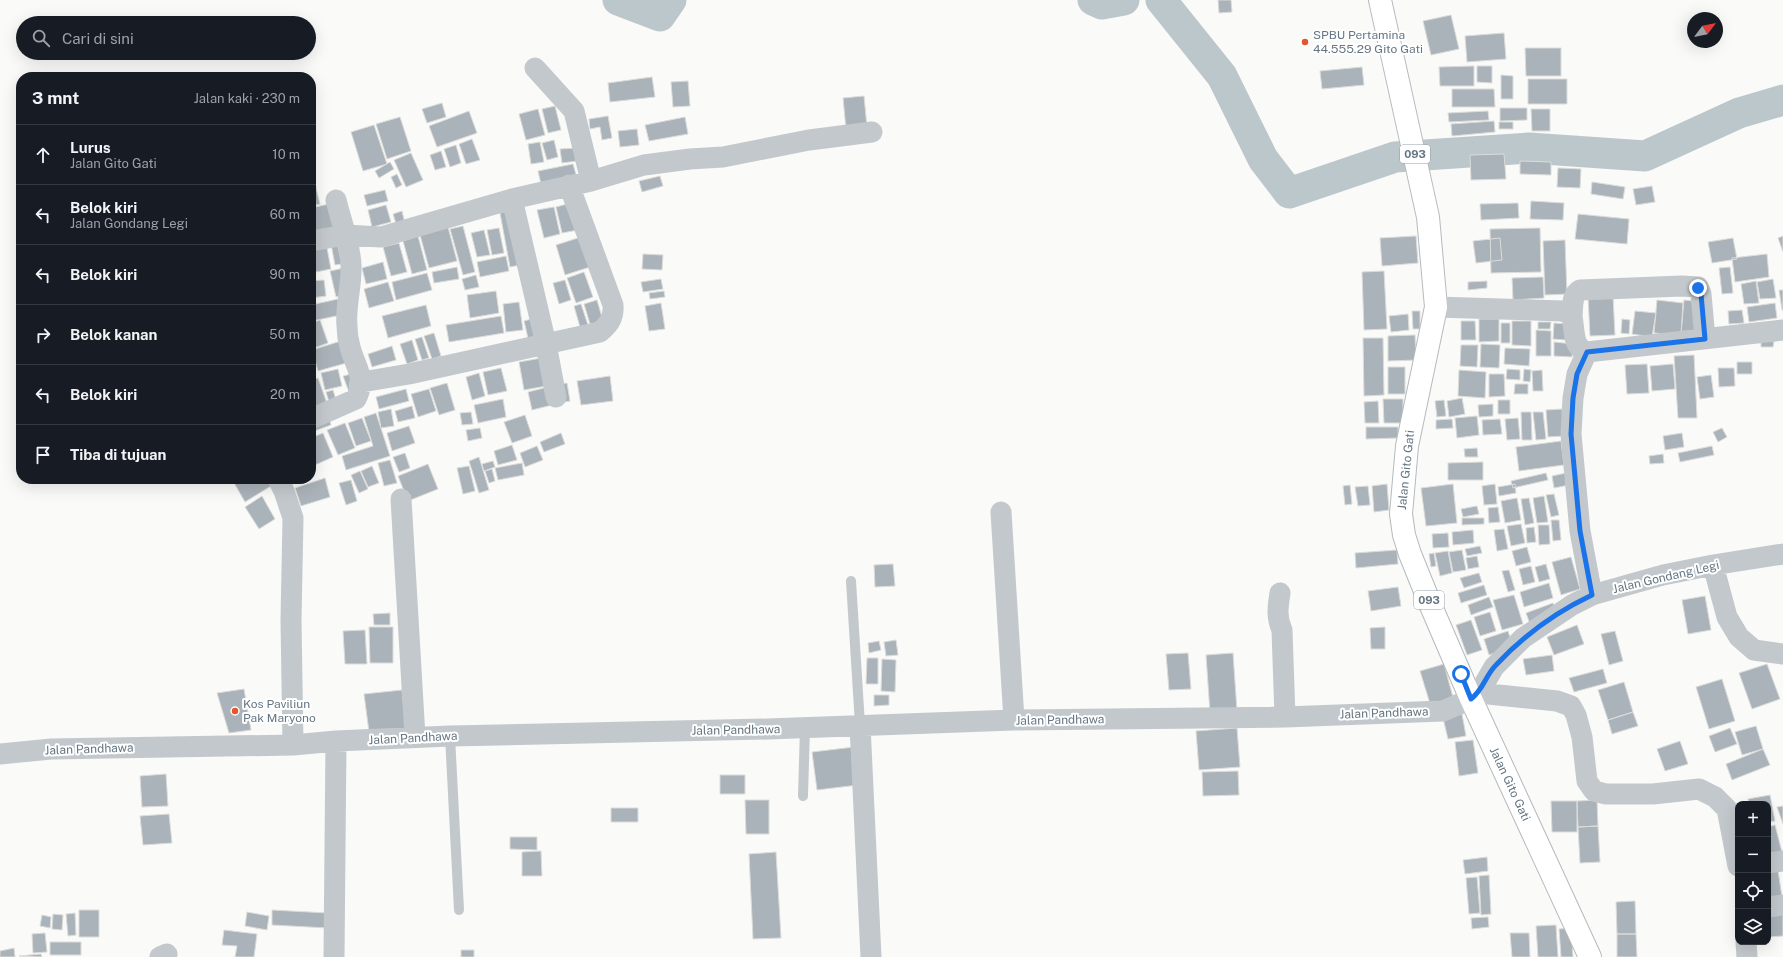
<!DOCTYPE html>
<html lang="id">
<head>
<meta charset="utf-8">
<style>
  :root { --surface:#171b24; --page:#20242c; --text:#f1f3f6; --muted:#9ea1a6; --line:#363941 }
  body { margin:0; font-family:"Public Sans",sans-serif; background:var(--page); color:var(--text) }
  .controls { position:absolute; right:12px; bottom:12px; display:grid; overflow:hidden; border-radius:8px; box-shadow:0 4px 16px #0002 }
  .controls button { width:36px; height:36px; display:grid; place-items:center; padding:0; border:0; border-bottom:1px solid var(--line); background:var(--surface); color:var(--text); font:20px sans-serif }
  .compass { position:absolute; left:1687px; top:12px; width:36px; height:36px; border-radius:50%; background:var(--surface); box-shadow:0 4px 16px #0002; rotate:58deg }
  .stop { position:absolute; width:12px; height:12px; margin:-9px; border:3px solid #1a73e8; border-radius:50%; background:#fff }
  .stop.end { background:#1a73e8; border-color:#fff; box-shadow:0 1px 4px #0008 }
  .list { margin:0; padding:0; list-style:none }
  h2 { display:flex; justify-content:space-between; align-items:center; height:52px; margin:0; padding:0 16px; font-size:17px }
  h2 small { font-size:13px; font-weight:400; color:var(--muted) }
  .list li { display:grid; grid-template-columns:26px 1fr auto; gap:12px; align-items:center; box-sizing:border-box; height:60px; padding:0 16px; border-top:1px solid var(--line) }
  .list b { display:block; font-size:15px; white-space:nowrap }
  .list p { margin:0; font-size:13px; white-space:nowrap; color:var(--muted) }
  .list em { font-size:13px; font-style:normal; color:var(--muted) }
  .icon { flex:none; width:22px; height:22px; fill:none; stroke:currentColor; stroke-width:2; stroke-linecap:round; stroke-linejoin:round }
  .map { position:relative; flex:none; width:1783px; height:957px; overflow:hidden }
  .search { position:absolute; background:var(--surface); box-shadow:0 4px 16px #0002; left:16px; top:16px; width:300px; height:44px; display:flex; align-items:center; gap:10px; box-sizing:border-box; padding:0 14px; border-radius:22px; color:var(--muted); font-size:15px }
  .panel { position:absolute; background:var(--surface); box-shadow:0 4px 16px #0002; left:16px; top:72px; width:300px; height:412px; border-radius:16px }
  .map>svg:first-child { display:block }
</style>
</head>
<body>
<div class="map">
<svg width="1783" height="957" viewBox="0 0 1783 957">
  <rect width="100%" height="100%" fill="#fafaf8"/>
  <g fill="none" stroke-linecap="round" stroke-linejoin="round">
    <path stroke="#bbc7cb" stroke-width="31" d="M618,0L660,16L671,0
      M1093,0L1102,4L1124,0
      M1161,0L1222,76L1263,159L1289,193L1395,157L1529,148L1645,156L1739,113L1783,100"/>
  </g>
  <path fill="#aab3b9" stroke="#dcdcda" d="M1218,0H1231L1232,12L1219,13Z
    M1451,15L1459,49L1431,55L1423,21Z
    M1504,33L1506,59L1467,62L1465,36Z
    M1525,48H1561V76H1526Z
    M1474,66V86H1440L1439,67Z
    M1477,66H1492V83L1477,82Z
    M1362,67L1364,85L1322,89L1320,71Z
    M1501,75L1513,76V99H1501Z
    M652,77L655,97L610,102L608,83Z
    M1528,79H1567V104H1528Z
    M688,81L690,106L673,107L671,82Z
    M1452,89H1494L1495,107H1452Z
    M864,96L867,127L846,129L843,98Z
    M442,103L446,117L427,123L422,109Z
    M555,106L561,130L548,133L542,109Z
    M1500,108H1527V120L1500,121Z
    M538,109L545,135L526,140L519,114Z
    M1531,109H1550V131H1532Z
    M469,111L477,133L437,147L429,126Z
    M1488,111L1489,120L1449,122L1448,113Z
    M608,116L612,138L602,140L600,127L590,129L589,119Z
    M400,117L411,151L387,159L376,124Z
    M685,117L688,134L649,141L645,125Z
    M1494,121L1495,132L1452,136L1451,124Z
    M1499,122H1513V129H1499Z
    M374,125L387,164L363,171L351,132Z
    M637,129L639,145L620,147L618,131Z
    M472,139L480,160L466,164L459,144Z
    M554,140L558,157L547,160L542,143Z
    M540,142L544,162L531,164L528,144Z
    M456,145L461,163L450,167L444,149Z
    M576,148L577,161L562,163L560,149Z
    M441,151L446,167L435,170L430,155Z
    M411,153L423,180L406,187L394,160Z
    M1504,154L1506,179L1471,180L1470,155Z
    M1520,161L1551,162V175L1520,174Z
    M390,162L394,169L379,178L375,171Z
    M573,164L577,178L541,184L538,171Z
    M1558,168L1581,169L1580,188L1557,187Z
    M397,174L402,185L396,188L391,177Z
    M660,176L663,186L642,192L639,181Z
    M314,180L320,204L311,206V181Z
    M1592,182L1625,187L1623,199L1591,194Z
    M1652,186L1655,202L1636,205L1633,189Z
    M385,190L388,201L367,206L364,195Z
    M1531,201L1564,203L1563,220L1530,219Z
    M571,203L578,230L562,233L556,207Z
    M1518,203L1519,218L1481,220L1480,204Z
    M329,204L334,229L311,234V208Z
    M386,205L391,222L372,227L368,210Z
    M554,207L560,234L544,238L537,210Z
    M514,210L525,264L510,267L500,213Z
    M402,211L406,228L398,230L393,214Z
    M1578,214L1629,219L1627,244L1575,239Z
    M463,226L475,272L463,275L450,229Z
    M448,227L457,261L429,268L420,235Z
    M499,228L504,253L492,255L487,230Z
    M1540,228L1541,272L1491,273L1490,229Z
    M484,230L490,255L477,257L471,233Z
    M418,236L427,270L412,274L403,241Z
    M1416,236L1418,263L1382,266L1380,238Z
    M1783,236V252L1778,238Z
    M581,237L590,267L565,275L556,245Z
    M1500,238L1502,260L1476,263L1473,241Z
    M1733,238L1737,259L1712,263L1708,242Z
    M1565,240L1567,294L1545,295L1543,241Z
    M337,243L342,264L335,265L331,244Z
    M399,243L407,272L391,276L383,247Z
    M327,248L331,269L316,272L312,250Z
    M643,254L663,255L662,270L642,269Z
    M1767,254L1769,277L1735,282L1732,258Z
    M506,256L509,271L480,277L477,262Z
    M383,262L387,279L366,284L362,268Z
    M457,267L459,279L434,283L432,272Z
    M1730,267L1733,293L1722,294L1719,268Z
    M344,268L348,293L336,297L330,271Z
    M1384,271L1387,329L1364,330L1362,272Z
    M584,272L593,297L576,303L567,278Z
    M427,273L432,290L396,300L392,282Z
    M476,275L479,287L465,290L462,279Z
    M1543,277L1544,298L1513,300L1512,278Z
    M661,279L663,289L643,292L641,282Z
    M1773,279L1776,298L1760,299L1757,282Z
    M324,280L326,296L311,298V281Z
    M565,280L571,300L559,304L553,283Z
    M1487,281V288L1468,290V282Z
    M1756,281L1759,303L1744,304L1741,284Z
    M388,282L394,301L369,308L364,289Z
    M1779,290H1783V310H1782Z
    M496,291L499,313L470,318L467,295Z
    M664,291L665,297L650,299L649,293Z
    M1613,296L1615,335L1590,336L1588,297Z
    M338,299L341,315L312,321L311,305Z
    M597,300L603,321L590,324L584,304Z
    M1657,300L1683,303L1681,335L1654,333Z
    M1684,300L1701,302L1698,335L1681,334Z
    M519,302L523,330L506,332L503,304Z
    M661,303L665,329L649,331L645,306Z
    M1775,303L1777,318L1749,322L1747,307Z
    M581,304L588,325L580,327L574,306Z
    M426,305L431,326L388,338L382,316Z
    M1742,310L1744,323L1729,324L1728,311Z
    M1412,311H1420V329H1413Z
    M1635,311L1656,313L1652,337L1632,334Z
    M1408,314L1409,330L1391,332L1389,316Z
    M501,316L504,333L449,342L446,325Z
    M539,317L543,335L528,338L524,321Z
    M1479,319H1499V341L1479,342Z
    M1622,319L1630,320L1629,334L1621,333Z
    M320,320L328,343L311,349V323Z
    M1461,321H1475L1476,340H1461Z
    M1512,321H1531V346L1512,345Z
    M1538,322H1551L1550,329H1538Z
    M1501,323H1510V343H1501Z
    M1554,323L1567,324L1566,340L1553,339Z
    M1536,330L1551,331V356H1536Z
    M434,333L441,356L432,359L424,336Z
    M1415,335L1416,360L1388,361V336Z
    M422,337L429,358L422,360L415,339Z
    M1363,338H1383L1384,395L1364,396Z
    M344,340L350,362L318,371L312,350Z
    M412,340L418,360L407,364L400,344Z
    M1761,341H1774L1773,347H1761Z
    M1554,342L1573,344L1572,357L1554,356Z
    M1481,344L1500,345L1499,368L1480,367Z
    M1461,345H1478L1477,367L1460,366Z
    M392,346L396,360L372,367L368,354Z
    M1505,348L1530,349L1529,366L1504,364Z
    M1694,355L1697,418H1678L1674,356Z
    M547,357L552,385L524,390L519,362Z
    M1737,362H1752V374H1737Z
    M1647,364L1649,393L1627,394L1625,365Z
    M1673,364L1675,389L1652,391L1650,366Z
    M1388,367H1405V394H1388Z
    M501,368L507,391L488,395L483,372Z
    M1718,368H1734L1735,386L1719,387Z
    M338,369L342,386L325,390L321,373Z
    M1507,369L1520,370V380L1506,379Z
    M1524,369L1531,370L1530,382L1523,381Z
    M1459,370L1486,372L1485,398L1458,396Z
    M1542,370L1543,391H1533L1532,371Z
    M479,373L485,396L472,400L466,377Z
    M351,374L349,392L343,376Z
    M1489,374H1504L1505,396L1489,397Z
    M1711,375L1714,397L1700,399L1697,377Z
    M610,376L613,401L581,405L577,381Z
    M318,378L329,409L317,413L311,394V380Z
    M447,383L455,410L439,415L430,388Z
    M567,383L570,401L559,403L555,385Z
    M1515,384H1528V394H1514Z
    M552,386L556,404L532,410L528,392Z
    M406,389L409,401L379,409L376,397Z
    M429,389L436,411L418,417L411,394Z
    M333,390L338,406L331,408L326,392Z
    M1462,398L1465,414L1449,417L1447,401Z
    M503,399L506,417L478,423L474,405Z
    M1383,399H1403V423H1384Z
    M1444,400L1446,416L1437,417L1435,401Z
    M1498,400H1510V414H1498Z
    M1378,401L1379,423H1365L1364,402Z
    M1493,404V416L1479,417L1478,405Z
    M412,406L415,418L398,422L395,411Z
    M391,409L394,426L381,428L378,412Z
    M1562,409L1564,436L1548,437L1546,410Z
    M471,412L473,424L462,425L460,413Z
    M1521,412H1531L1532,440H1522Z
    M1533,412H1543L1546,439L1536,440Z
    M376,413L390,456L346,470L342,456L373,446L364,417Z
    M328,415L331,425L314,431L311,424Z
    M525,415L532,436L512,443L504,422Z
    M1477,416L1479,435L1457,438L1455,418Z
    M362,418L371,441L356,446L348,423Z
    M1518,418L1520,439L1507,440L1505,419Z
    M1452,419L1453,428L1436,429V420Z
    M1500,419L1502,434L1483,435L1482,420Z
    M345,423L355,448L338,455L327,430Z
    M409,426L415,443L392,451L387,433Z
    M1366,427H1398V438L1366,439Z
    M480,428L482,438L468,441L466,430Z
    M1722,428L1727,437L1718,442L1713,432Z
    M323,433L333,457L315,465L311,455V438Z
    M561,433L565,444L544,452L540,442Z
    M1682,433L1684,447L1665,450L1663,436Z
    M1561,441L1564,465L1519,471L1516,447Z
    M512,445L517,460L498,465L494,451Z
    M537,446L543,460L525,467L520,453Z
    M1712,446L1714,455L1680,462L1678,453Z
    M1477,448L1478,457H1465L1464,449Z
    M405,453L410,468L399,472L393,457Z
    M1663,454L1664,463L1650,464L1649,456Z
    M479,457L489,490L479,493L469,461Z
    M390,460L397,483L384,486L378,463Z
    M493,461L495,467L484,471L482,464Z
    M1483,462V480H1448V463Z
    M522,463L524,475L498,480L495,468Z
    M428,464L438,489L408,501L398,476Z
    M372,466L379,483L368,487L361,471Z
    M469,466L475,491L463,494L457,468Z
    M492,469L495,481L489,483L485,471Z
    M360,471L368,489L359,493L351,475Z
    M1571,472L1574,484L1554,488L1552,476Z
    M1546,473L1548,480L1513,488L1511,481Z
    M325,478L330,497L301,506L295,488Z
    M236,479H266L271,486L245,502L233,481Z
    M351,480L357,501L346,505L339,483Z
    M1387,484L1389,510L1374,512L1372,486Z
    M1453,484L1457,523L1426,526L1421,488Z
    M1495,484L1497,504L1484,505L1482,486Z
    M1515,484L1516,493L1499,496L1498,487Z
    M1350,485L1352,504L1345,505L1343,486Z
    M1368,486L1370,505L1358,506L1355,487Z
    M1554,494L1559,515L1551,517L1546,495Z
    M262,496L275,519L259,529L245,507Z
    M1544,496L1548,522L1537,523L1533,498Z
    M1517,498L1521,520L1505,523L1501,501Z
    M1529,498L1534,523L1525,525L1521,499Z
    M1477,506L1479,514L1463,517L1461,509Z
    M1498,507L1500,522L1489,523L1488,508Z
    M1462,518H1484V524L1462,525Z
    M1551,520H1559L1561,540L1553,541Z
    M1521,524L1525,543L1511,546L1507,526Z
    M1538,525H1549L1550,544L1539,545Z
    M1534,527L1536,542L1527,543L1526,528Z
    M1504,529L1508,549L1497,551L1494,530Z
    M1473,530L1474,543L1453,545L1452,532Z
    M1448,533L1449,547L1433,548L1432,534Z
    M1480,546L1482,553L1467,556L1465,549Z
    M1527,547L1531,562L1516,566L1512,551Z
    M1397,550L1398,564L1356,568L1355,553Z
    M1462,550L1466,570L1453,572L1449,552Z
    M1448,551L1452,573L1440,576L1435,553Z
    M1434,553L1436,566L1431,567L1429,554Z
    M1477,556L1479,567L1468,569L1466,558Z
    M1571,557L1580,589L1561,595L1552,562Z
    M893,564L895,586L875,587L874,565Z
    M1546,564L1550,579L1539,582L1535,567Z
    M1531,566L1535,582L1523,585L1519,569Z
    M1509,570L1515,590L1508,592L1502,571Z
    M1479,573L1482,582L1464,588L1460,578Z
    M1549,583L1553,598L1524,607L1520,592Z
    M1484,585L1487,595L1461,603L1458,593Z
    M1398,587L1401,606L1371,611L1368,591Z
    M1514,595L1523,624L1502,630L1493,600Z
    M1705,596L1711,630L1688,634L1682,600Z
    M1489,597L1493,607L1471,615L1468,605Z
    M1553,603L1557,615L1530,624L1526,613Z
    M1490,612L1496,631L1480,636L1474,617Z
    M390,613V625H374L373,614Z
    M1471,620L1482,650L1467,655L1456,625Z
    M1577,625L1584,644L1554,655L1547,637Z
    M369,627H393V663H370Z
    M1385,627V649H1371L1370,628Z
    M365,630L367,664H345L343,631Z
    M1508,631L1513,647L1489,655L1484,639Z
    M1615,631L1623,661L1609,665L1601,634Z
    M896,640L898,655L886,656L884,642Z
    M879,641L881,650L869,653L868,643Z
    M1188,653L1191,689L1169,690L1166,654Z
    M1233,653L1237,711L1210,713L1206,655Z
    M1552,655L1554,671L1526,675L1523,659Z
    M867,658H878V684H866Z
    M882,659L896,660L895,692L881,691Z
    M1444,664L1454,701L1431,707L1420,671Z
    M1767,664L1780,699L1752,709L1739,673Z
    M1603,669L1607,683L1574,692L1569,678Z
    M1722,679L1735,721L1709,729L1696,687Z
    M1624,682L1633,712L1608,720L1598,690Z
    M244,689L251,730L229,733L217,693Z
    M402,690L406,729L369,732L364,694Z
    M874,695H889V705L874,706Z
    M1633,712L1638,726L1612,734L1608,720Z
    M1462,714L1466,736L1448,739L1443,718Z
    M1756,726L1763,749L1742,755L1735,732Z
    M1237,728L1240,767L1199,770L1196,731Z
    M1730,728L1737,744L1715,752L1709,736Z
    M1473,740L1478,773L1459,776L1455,742Z
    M1680,741L1688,764L1665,771L1657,749Z
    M854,747L858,785L817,790L812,752Z
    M1763,749L1770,765L1732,780L1726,764Z
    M1238,771L1239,795L1203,796L1202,772Z
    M166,774L168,806L142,807L140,776Z
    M720,775H745V794H720Z
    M1770,795L1775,821L1768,822V804H1749L1748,799Z
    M745,800H769V834H746Z
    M1597,800L1598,826L1578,827L1577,801Z
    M1551,801H1577V832H1552Z
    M1783,806V824L1777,807Z
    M611,808H638V822H611Z
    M169,814L172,843L143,845L140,816Z
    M1775,825L1783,856L1768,859V827Z
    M1598,826L1600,862L1580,863L1578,827Z
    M510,837H537V850L510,849Z
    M541,851L542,876H522V852Z
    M776,852L781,938L753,939L749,854Z
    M1487,857L1488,871L1465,874L1463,860Z
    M1778,870L1782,897L1768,899V871Z
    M1489,875L1491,914L1481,915L1479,876Z
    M1477,877L1480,913L1469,914L1466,878Z
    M1635,901L1636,934H1617L1616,902Z
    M79,910H99V937H79Z
    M272,910L328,913V928L272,925Z
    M247,912L269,916L267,930L245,926Z
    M1783,912V936L1768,937V913Z
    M75,913L76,935L68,936L66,914Z
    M53,914L63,915L62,930L52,929Z
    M42,915L51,917L50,928L40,926Z
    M1488,917L1489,927L1472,929L1471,918Z
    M1556,925L1558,957H1538L1536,926Z
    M1571,928L1573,957H1561L1559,929Z
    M224,930L257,934L254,957H235L237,946L222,945Z
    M45,933L47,952L33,953L32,934Z
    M1510,933H1529L1530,957H1512Z
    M1617,934H1636L1637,957H1617Z
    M50,942H81V955H50Z
    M14,948L15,957H0V951Z
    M461,950H474V957H461Z
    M41,954L42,957L19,956Z"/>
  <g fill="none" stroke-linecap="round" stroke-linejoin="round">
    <g stroke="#b5babe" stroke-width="24">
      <path id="primary" d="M1380,0L1428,217L1436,307L1407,446L1401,514L1404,535L1410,554L1431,606L1471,699L1590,957"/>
    </g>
    <path stroke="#c3c8cc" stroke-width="10" d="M851,581L860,725
      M450,736L459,910
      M803,796L805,728"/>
    <path stroke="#c3c8cc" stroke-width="21" d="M535,68L574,111L591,181
      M512,199L546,344L556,397
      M311,241L345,235L381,237L512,199L591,181L644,165L690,159L723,157L809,140L872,132
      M1436,307L1563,311L1569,314L1572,317C1575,330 1572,348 1587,352L1783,330
      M1572,317C1573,308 1571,295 1580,290L1682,286L1698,287L1701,294L1705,339
      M1587,352L1577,374L1573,398L1571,434L1580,531L1592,595
      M362,382L409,374L600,332C609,324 614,318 613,305L569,185
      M311,419L356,399C367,377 355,367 350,347C348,340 347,333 347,326C345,306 352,286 351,265C350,243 341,221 336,200
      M278,479L284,491L293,518L291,620L293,745
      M401,499L415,737
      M1001,512L1014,720
      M1713,565L1727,617L1739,637L1754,650L1783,654
      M1280,593C1278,606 1276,617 1282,630L1285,717
      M1479,693L1557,701L1571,706L1576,715L1582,737L1587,781L1594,791L1606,794H1653L1699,789L1715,797L1727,809L1738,866
      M860,725L871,957
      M0,754L51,749L293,745L336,741L450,736L768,729L1014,720L1285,717L1443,711L1471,699L1479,693L1494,667L1523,638L1572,605L1592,595L1663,575L1713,565L1783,554
      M1768,863L1783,861
      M1768,907L1783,905
      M1746,942L1747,957
      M160,957L167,954
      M334,957L336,741"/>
    <use href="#primary" stroke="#fff" stroke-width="22"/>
  </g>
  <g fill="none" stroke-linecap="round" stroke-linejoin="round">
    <path stroke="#1a73e8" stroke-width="5" d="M1461,674L1471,699C1484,689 1485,676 1496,665C1523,636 1556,612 1592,595L1580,531L1571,434L1573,398L1577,374L1587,352L1705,339L1701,294L1698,288"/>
  </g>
  <g fill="#e4572e" stroke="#fff" stroke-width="1.5">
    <circle cx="1305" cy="42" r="4"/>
    <circle cx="235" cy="711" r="4"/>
  </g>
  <g text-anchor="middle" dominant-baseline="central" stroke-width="4" stroke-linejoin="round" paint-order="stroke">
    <g fill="#fff" stroke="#939fa8" stroke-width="1">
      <rect x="1400" y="145" width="30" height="18" rx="3"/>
      <rect x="1414" y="591" width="30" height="18" rx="3"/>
    </g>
    <g font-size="11" font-weight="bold" fill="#657683">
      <text x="1415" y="154">093</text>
      <text x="1429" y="600">093</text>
    </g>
    <g font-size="12" fill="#657683" stroke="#fff" text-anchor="start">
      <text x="1313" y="35">SPBU Pertamina<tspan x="1313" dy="14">44.555.29 Gito Gati</tspan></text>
      <text x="243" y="704">Kos Paviliun<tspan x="243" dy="14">Pak Maryono</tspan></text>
    </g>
    <g font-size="12" fill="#657683" stroke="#fff">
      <text transform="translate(1406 470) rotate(-84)">Jalan Gito Gati</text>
      <text transform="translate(1666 577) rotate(-13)">Jalan Gondang Legi</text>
      <text transform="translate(1384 713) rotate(-2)">Jalan Pandhawa</text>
      <text transform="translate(1060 720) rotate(-1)">Jalan Pandhawa</text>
      <text transform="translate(736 730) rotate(-1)">Jalan Pandhawa</text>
      <text transform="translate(413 738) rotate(-3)">Jalan Pandhawa</text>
      <text transform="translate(89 749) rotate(-2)">Jalan Pandhawa</text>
      <text transform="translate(1510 784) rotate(65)">Jalan Gito Gati</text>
    </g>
  </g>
</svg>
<div class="controls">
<button>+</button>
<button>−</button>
<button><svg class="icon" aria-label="locate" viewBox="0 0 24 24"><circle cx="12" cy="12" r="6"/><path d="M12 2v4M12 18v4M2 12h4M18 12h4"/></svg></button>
<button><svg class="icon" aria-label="layers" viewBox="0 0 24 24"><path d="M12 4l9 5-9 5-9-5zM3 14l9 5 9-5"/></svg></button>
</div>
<svg class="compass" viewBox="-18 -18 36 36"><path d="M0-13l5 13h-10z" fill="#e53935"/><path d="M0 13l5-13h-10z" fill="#9ea1a6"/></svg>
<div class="stop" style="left:1461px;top:674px"></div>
<div class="stop end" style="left:1698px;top:288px"></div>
<div class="search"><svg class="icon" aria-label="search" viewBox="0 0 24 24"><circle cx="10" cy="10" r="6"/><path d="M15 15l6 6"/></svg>Cari di sini</div>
<section class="panel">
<h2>3 mnt<small>Jalan kaki · 230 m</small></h2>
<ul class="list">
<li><svg class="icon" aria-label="ahead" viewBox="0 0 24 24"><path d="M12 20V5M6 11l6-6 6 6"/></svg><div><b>Lurus</b><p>Jalan Gito Gati</p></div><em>10 m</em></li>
<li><svg class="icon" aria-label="left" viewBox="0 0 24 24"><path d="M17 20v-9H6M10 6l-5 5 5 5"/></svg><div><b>Belok kiri</b><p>Jalan Gondang Legi</p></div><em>60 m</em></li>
<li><svg class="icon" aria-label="left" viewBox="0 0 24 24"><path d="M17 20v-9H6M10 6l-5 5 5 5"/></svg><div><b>Belok kiri</b></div><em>90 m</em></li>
<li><svg class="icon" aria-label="right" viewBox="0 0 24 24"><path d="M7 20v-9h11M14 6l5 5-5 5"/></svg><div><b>Belok kanan</b></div><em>50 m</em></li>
<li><svg class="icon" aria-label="left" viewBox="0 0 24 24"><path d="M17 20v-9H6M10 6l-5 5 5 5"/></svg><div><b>Belok kiri</b></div><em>20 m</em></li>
<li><svg class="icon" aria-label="arrive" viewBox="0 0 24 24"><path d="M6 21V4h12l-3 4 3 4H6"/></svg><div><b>Tiba di tujuan</b></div></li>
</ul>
</section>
</div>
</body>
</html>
